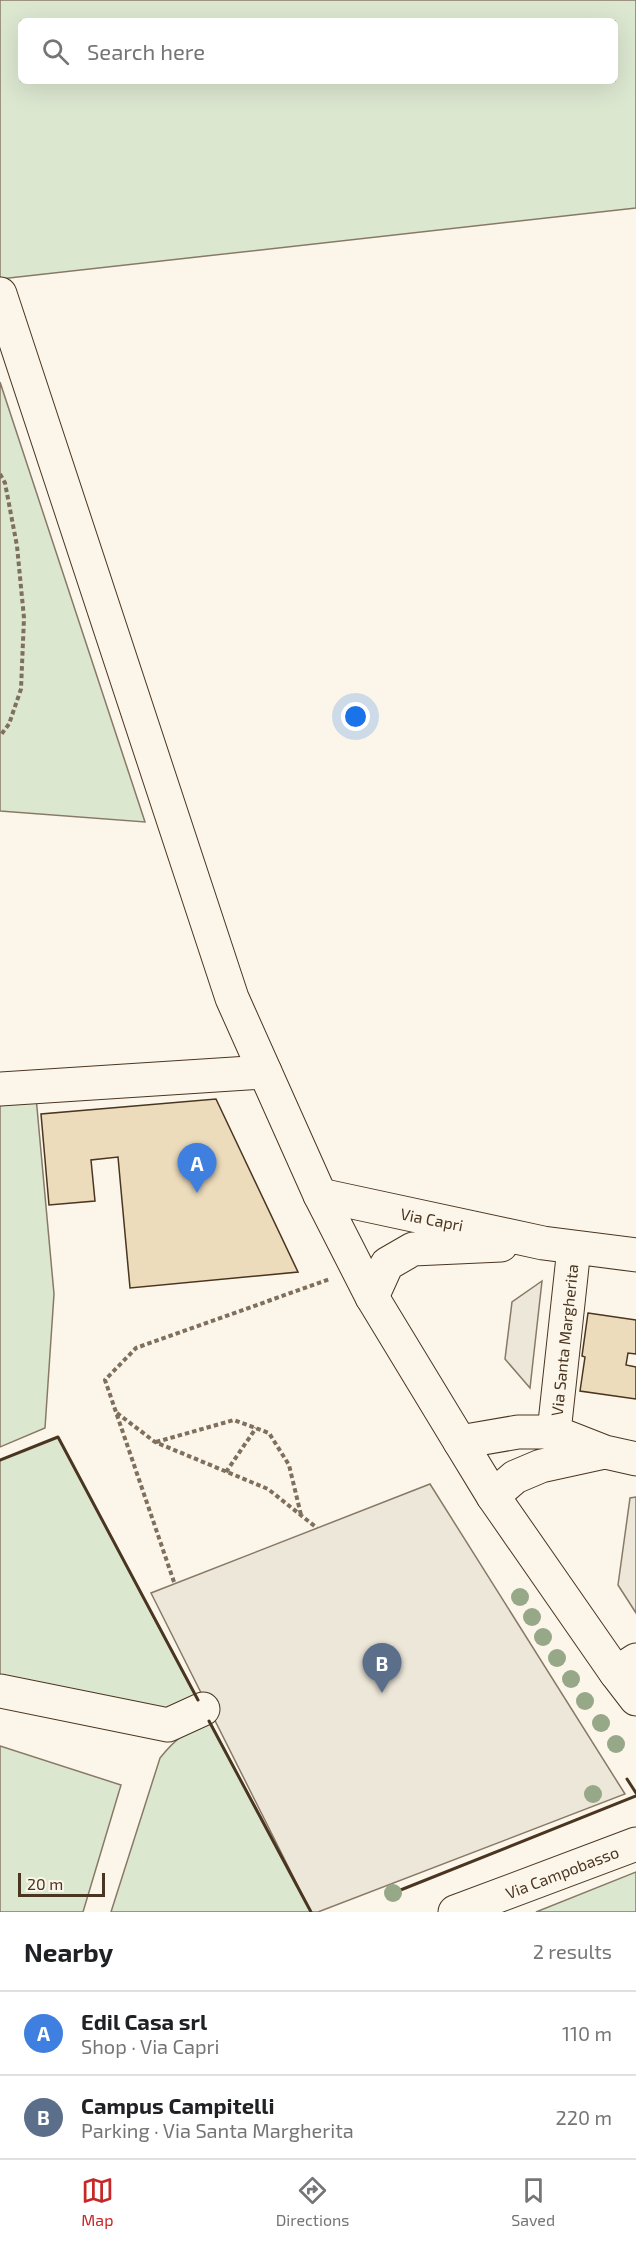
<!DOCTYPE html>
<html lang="en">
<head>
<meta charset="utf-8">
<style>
  :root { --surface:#fff; --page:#f6f6f6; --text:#202124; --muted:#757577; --line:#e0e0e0; --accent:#c62828 }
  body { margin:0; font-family:"Exo 2",sans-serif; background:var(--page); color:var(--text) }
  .scale { position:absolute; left:18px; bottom:15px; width:87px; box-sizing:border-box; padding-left:6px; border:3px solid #4a3520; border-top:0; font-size:16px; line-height:21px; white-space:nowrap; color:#4a3520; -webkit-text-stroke:4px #fbf6e9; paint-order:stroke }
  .you { position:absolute; left:356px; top:717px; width:21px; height:21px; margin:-15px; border:4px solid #fff; border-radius:50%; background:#1a73e8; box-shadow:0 0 0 9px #1a73e833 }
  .badge { display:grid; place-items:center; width:39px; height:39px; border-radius:50%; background:var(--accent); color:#fff; font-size:20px; font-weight:700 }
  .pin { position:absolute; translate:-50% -50px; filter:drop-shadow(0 2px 3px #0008) }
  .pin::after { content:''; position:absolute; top:32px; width:21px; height:18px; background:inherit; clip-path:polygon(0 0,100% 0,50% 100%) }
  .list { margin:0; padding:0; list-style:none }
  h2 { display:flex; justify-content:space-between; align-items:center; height:78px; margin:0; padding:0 24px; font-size:26px }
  h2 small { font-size:20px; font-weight:400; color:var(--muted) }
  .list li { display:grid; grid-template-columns:39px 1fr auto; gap:18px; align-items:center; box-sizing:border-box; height:84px; padding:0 24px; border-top:2px solid var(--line) }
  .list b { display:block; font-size:22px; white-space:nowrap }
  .list p { margin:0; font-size:20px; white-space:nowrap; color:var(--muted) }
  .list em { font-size:20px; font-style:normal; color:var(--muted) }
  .icon { flex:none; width:33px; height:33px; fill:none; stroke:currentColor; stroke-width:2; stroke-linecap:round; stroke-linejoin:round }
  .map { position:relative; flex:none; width:636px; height:1912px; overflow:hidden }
  .search { position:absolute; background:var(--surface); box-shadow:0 6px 24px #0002; left:18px; right:18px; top:18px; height:66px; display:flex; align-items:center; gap:15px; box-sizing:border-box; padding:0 21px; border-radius:9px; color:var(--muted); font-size:22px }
  .sheet { height:246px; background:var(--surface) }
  nav { display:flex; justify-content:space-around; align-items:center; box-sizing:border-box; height:84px; border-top:2px solid var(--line); background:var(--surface); font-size:16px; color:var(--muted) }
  nav a { display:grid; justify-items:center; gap:3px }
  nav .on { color:var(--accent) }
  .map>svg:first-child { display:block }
</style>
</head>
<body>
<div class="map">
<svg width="636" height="1912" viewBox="0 0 636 1912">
  <rect width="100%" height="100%" fill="#fbf6e9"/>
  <path fill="#dce7d0" stroke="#887966" stroke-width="1.5" fill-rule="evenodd" d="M0,0H636V208L0,279ZM21,21H615V81H21Z
    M0,382L145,822L0,811Z
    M34,1075L54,1294L45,1428L0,1447V1077Z
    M58,1437L196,1697L168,1709L0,1675V1460Z
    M209,1720L311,1912H111L160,1758C176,1738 187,1731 209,1720Z
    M0,1746L121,1785L83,1912H0Z
    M636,1872V1912H536Z"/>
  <path fill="#ede7d9" stroke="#887966" stroke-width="1.5" d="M542,1281L530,1388L505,1359L512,1302Z
    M430,1484L625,1794L318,1912H311L151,1593Z
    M636,1497V1613L618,1585L630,1498Z"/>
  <path fill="#ecdcbc" stroke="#4a3520" stroke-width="1.5" d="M216,1099L298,1272L130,1288L118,1157L91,1160L95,1201L49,1205L41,1114Z
    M588,1313L636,1320V1354L628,1353L626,1365L636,1367V1399L580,1391L585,1357L582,1356Z"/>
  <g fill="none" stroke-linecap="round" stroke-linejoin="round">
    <g stroke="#4a3520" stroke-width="35">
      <path id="minor" d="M0,1089L265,1072
        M320,1195L543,1243L636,1255
        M372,1297L387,1264L413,1249L501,1245
        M554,1432L574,1248
        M460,1442L518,1432H554L605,1452L636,1459
        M493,1496L515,1477L541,1466L605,1452
        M616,1673L636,1660
        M0,1691L168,1725L203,1709
        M455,1912L636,1844"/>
    </g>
    <g stroke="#4a3520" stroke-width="35">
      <path id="major" d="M0,294L232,998L320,1195L372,1297L460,1442L493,1496L616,1673L636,1699"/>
    </g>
    <path stroke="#7f6f5c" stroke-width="4" stroke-dasharray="4.5 3" stroke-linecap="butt" d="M0,474L5,483L17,546L24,618L21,689L9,724L0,736
      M117,1413L155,1442L268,1489L317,1528
      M156,1442L234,1420L269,1433L289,1465L301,1515
      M226,1472L256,1428
      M174,1582L105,1380L136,1348L330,1279"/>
    <use href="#minor" stroke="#fbf6e9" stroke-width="33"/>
    <use href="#major" stroke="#fbf6e9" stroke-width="33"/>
    <path stroke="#4a3520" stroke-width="3" d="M0,1460L58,1437L198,1700
      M209,1721L311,1912
      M627,1779L636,1793
      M393,1893L636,1796"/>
  </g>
  <g fill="#96a887">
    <circle cx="520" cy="1597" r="9"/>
    <circle cx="532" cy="1617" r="9"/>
    <circle cx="543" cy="1637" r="9"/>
    <circle cx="557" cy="1658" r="9"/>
    <circle cx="571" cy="1679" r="9"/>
    <circle cx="585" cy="1701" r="9"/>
    <circle cx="601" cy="1723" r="9"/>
    <circle cx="616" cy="1744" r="9"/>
    <circle cx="593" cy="1794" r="9"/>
    <circle cx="393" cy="1893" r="9"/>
  </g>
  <g text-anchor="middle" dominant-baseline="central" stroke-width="4.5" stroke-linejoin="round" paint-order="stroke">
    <g font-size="16" fill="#4a3520" stroke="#fbf6e9">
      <text transform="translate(432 1219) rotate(11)">Via Capri</text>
      <text transform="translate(564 1340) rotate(-84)">Via Santa Margherita</text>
      <text transform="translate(562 1872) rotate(-21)">Via Campobasso</text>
    </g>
  </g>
</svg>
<div class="scale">20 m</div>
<div class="you"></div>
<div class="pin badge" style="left:197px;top:1193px;background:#3f7fe0">A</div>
<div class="pin badge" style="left:382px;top:1693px;background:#5c6f8a">B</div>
<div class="search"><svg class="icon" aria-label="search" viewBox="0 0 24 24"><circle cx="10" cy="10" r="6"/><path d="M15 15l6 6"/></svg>Search here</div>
</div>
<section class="sheet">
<h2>Nearby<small>2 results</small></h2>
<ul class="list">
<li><span class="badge" style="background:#3f7fe0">A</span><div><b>Edil Casa srl</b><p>Shop · Via Capri</p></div><em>110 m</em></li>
<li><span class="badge" style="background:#5c6f8a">B</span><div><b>Campus Campitelli</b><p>Parking · Via Santa Margherita</p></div><em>220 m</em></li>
</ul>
</section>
<nav>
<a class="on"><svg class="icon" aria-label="map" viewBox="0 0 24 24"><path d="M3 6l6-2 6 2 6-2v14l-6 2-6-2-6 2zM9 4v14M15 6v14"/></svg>Map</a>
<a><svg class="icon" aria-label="directions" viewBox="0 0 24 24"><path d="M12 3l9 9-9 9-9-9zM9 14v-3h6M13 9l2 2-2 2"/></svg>Directions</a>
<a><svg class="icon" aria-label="saved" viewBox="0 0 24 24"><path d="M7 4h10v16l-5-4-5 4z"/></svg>Saved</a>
</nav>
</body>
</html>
